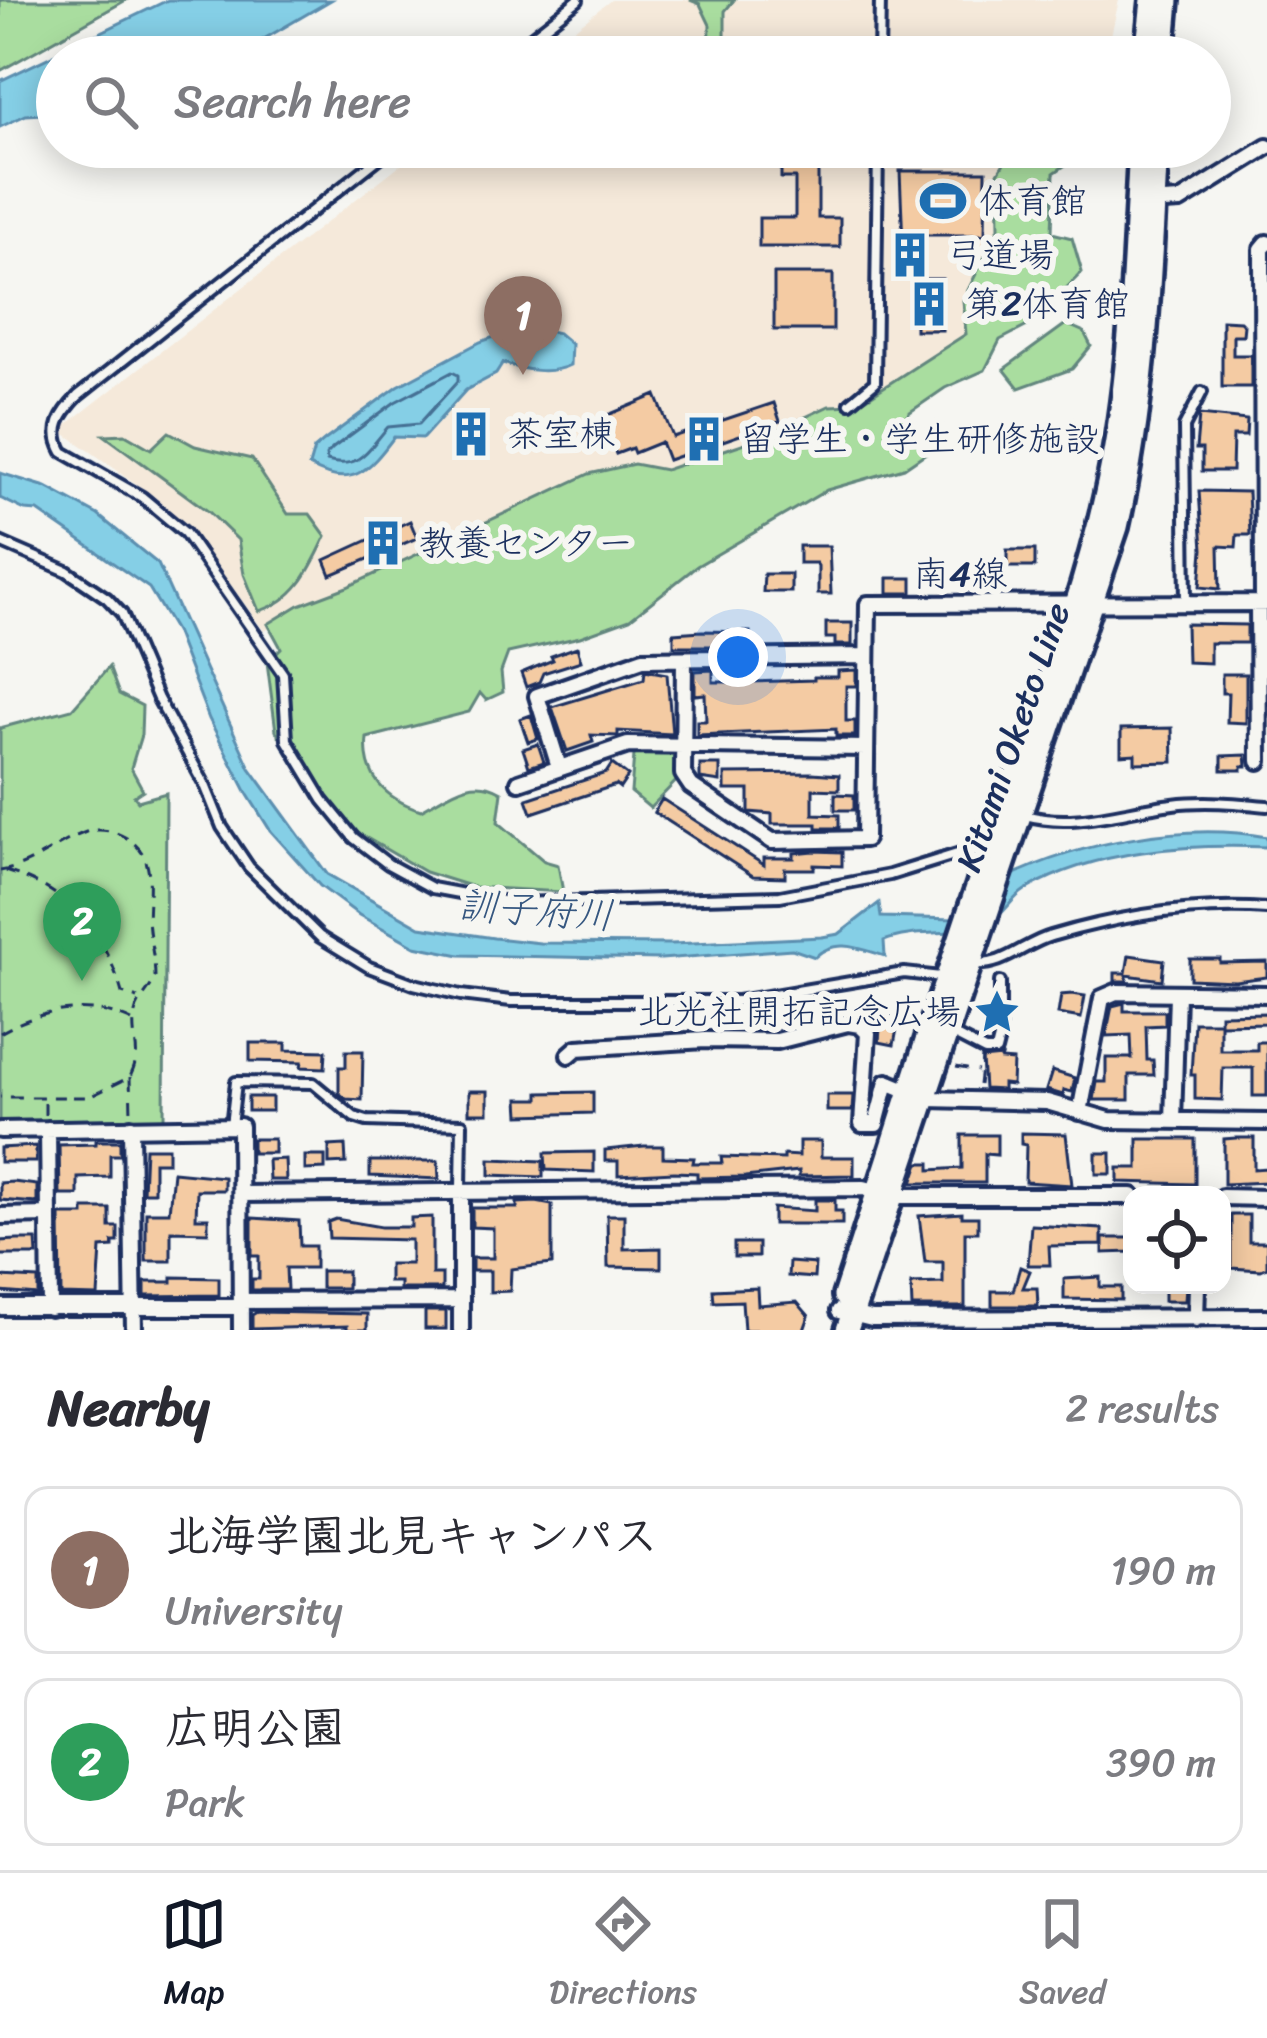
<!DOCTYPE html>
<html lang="en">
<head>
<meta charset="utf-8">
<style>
  :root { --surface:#fff; --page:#f2f2f3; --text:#2b2b33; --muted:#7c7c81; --line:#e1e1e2; --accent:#111827 }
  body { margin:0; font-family:Sriracha,"Klee One",sans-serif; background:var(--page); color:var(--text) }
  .controls { position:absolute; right:36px; bottom:36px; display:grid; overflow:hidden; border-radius:24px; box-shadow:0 6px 30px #0003 }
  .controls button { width:108px; height:108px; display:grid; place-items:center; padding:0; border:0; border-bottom:3px solid var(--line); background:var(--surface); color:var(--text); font:60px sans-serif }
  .you { position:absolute; left:738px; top:657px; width:42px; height:42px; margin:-30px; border:9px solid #fff; border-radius:50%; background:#1a73e8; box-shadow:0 0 0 18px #1a73e833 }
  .badge { display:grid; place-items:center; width:78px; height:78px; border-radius:50%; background:var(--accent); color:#fff; font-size:39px; font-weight:700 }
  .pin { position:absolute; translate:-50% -99px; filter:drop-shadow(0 3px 6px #0008) }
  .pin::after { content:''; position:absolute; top:63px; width:42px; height:36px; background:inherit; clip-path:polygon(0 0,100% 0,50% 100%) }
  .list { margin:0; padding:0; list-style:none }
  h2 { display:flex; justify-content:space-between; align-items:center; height:156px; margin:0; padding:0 48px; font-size:51px }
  h2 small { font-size:39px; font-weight:400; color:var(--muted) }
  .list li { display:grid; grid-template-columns:78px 1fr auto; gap:36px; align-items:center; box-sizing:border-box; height:168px; margin:0 24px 24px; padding:0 24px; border:3px solid var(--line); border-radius:24px }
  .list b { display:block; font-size:45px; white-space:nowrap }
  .list p { margin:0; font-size:39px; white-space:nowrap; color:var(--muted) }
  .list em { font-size:39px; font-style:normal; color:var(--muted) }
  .icon { flex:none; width:66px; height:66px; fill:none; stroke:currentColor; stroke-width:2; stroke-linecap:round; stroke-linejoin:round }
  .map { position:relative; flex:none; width:1267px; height:1330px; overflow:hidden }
  .search { position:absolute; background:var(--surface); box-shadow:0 6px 30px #0003; left:36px; right:36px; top:36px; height:132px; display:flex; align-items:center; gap:30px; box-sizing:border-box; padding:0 42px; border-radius:66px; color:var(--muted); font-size:45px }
  .sheet { height:540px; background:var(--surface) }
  nav { display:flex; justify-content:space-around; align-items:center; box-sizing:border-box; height:168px; border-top:3px solid var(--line); background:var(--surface); font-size:33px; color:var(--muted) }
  nav a { display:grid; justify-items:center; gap:6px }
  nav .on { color:var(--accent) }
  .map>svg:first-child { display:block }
</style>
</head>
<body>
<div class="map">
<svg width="1267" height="1330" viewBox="0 0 1267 1330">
  <rect width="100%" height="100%" fill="#f6f6f2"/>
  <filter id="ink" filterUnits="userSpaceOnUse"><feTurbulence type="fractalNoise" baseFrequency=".00833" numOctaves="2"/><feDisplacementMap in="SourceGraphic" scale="24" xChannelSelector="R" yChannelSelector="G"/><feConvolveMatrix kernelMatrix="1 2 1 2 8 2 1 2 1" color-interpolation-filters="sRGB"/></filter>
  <g filter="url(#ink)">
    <path fill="#f5e9da" d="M611,0H1119L1108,49L1103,57H538Z
      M423,147H1049L974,341L856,410L347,592L264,631L189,527L155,497L60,430Z"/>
    <path fill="#a9dd9f" stroke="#62867e" stroke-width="3" d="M0,0H126L0,71Z
      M690,0H734L725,11V57H709L710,25L700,4Z
      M1003,147H1081L1077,157L1054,173L1052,233L1072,238L1082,272L1031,324L1000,340L985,370L945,388L910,412L902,425L932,449L904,468L827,490L697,566L630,619L580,637L508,653L501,672L503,692L486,700L480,693L469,712L367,738C363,776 385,799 421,810C449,795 471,774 502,792L498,822L544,861L558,865L563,892L473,887L425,872L329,816L276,731L267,662L281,648L268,624L299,605L347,587L589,474L634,464L665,470L763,437L829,406L856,405L966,334L963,300L999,228L998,173L1004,163Z
      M1066,324L1084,332L1091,346L1072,369L1019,388L1004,369Z
      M169,432L195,446L252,459L288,514H310L326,536C310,570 297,600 259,611L244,574L238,540L209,512L104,435L125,434L151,449Z
      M109,667L119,694L142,706L141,735L131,768L143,790L134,796L138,801L166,793L164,1120L0,1122V728L72,709Z
      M628,745L685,748L683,774L650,808L631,792L634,755Z"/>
    <path fill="#85cfe6" stroke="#5b8fb0" stroke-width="3" d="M168,0H331L233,57H57V113L26,115L0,127V81Z
      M536,328L558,333L571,344L570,365C551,375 522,370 503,363L496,374L466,390L423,438L394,437C369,470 352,491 309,466L314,449L325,440L398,386L480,342L494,337L511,338Z
      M0,473L46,487L98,515L158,564L250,768L327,874L420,927L494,938L540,943L672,944L822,937L839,934L879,903L881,917L956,919C971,906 987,887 1006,878C1080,842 1185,822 1267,837V847C1187,844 1096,849 1025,890C1012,898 1004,914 992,921C959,940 918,927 884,941L885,956C861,949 835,937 815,957L792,949L661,959L460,955L415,946L359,915L320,886L270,830L248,795L209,719L175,631L149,588L38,511L25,510L0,498Z"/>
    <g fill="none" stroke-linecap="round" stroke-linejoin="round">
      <path stroke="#456f94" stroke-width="3" d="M452,372L458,375V381L419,424L388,427C369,448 360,471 327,461L326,455L333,448L395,402Z"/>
    </g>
    <path fill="#f4cba3" stroke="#1b2f5e" stroke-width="3" d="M760,147H833L832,165H818V218H840V247H759V218H795V178H781V164H760Z
      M900,171H986L985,235H916L915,267L904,268Z
      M774,274H833V330H774Z
      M915,279H942V330H915Z
      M1222,320L1240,321L1244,325L1243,335H1233V355H1251V387H1222Z
      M656,395L673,437L774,403L780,421L668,460L661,442L634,453L632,448L616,454L608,435L599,439L591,422Z
      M1199,415L1247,420L1246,436H1233L1232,471H1202V449H1196Z
      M486,422V445L456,452L455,423Z
      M1199,491L1248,492L1250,535H1237L1236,547L1219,546L1220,589L1200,587L1203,549Z
      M410,521L417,538L331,575L325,560Z
      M799,546H829L831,594H818V566L816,563H799Z
      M1007,550H1035V567H1007Z
      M764,574H791V592H763Z
      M969,575H996V589L969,590Z
      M888,578H912V593H888Z
      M826,623H852V645H835V638H826Z
      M1186,624L1247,625V643H1210V663L1187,662Z
      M702,631L750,632V646H674V633Z
      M577,647L581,661L543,673L539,682L526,687L521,673L553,660L551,656Z
      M645,670L667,674L672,734L618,731V736L591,735L593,742L567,751L552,707L644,679Z
      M713,670V682H749L814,680V677H838V671L856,670V686H846V721H855V736H836V729L697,735V721H706L705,694L695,695V671Z
      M1222,674H1246V723L1227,722L1228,693H1222Z
      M531,715L538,739L528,742L520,719Z
      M1172,728L1173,762L1135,763V754L1121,755V729Z
      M538,744L544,762L529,767L523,749Z
      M1246,755L1247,766H1242V770H1222V756Z
      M612,764L628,776L620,788L616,785L532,813L527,799L606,773Z
      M700,765H720V782L700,779Z
      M812,773L839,775V790L813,789V814L839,815V828H817V824H772V814L749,812V790H725V774Z
      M835,794L854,795V810H835Z
      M662,799L764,865V858H794V853L814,851L842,852V866L814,865V869H785V877L753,876L654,812Z
      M1129,955L1164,960L1162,980L1127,975V981H1115V973H1126Z
      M1190,959H1220V963L1267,962V977L1235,981L1190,979Z
      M1072,994L1085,996L1081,1018L1058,1014L1061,995Z
      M1124,1003V1011H1165V1025L1146,1026L1147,1060H1153L1154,1075H1129V1100H1094L1097,1082H1106V1058H1132L1131,1035L1106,1036L1112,1006Z
      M1267,1013V1023L1220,1024V1050H1257V1042H1267V1096H1253V1068H1223L1222,1100L1195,1099V1075H1191L1194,1022H1220V1014Z
      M881,1014L899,1018L894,1045L879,1042Z
      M250,1043H286V1050L326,1051L325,1068L301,1067L302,1062L250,1061Z
      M346,1051H363L362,1100L346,1099L339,1093V1067H346Z
      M1002,1057L1001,1060L1013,1061L1012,1085L1003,1084V1090L984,1089L982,1059Z
      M1052,1071L1075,1078L1072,1092L1064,1090L1063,1095L1046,1090Z
      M469,1091H488V1113H469Z
      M593,1092V1113L520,1115L519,1099H539V1093Z
      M827,1095H853L852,1111H827Z
      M248,1097H272V1111H248Z
      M1021,1133L1066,1134L1072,1185L1025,1182L1026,1145L1021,1144Z
      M962,1135H997V1155L985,1154V1183H912L919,1163H930V1170L962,1168Z
      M1236,1138H1254V1169L1267,1168V1182L1224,1184V1139Z
      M252,1139H274V1153H252Z
      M1138,1139H1195V1184L1118,1182V1168H1138Z
      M96,1141H120V1155H110V1177L78,1178V1195H60L59,1145L96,1144Z
      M799,1141H821V1157H854V1175L799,1176V1171L745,1177L697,1178V1173L674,1172L618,1175V1161H605V1150L644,1146H663V1157L694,1158L693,1163H722L721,1157L784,1159V1155L799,1156Z
      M345,1145L346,1163L329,1164V1146Z
      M36,1146V1162H0V1148Z
      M145,1148H168V1162H154V1192H143Z
      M594,1152V1172L546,1170L545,1153Z
      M1096,1153H1111V1174H1096Z
      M305,1156H325V1169L305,1170Z
      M285,1159L286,1180H269L268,1160Z
      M490,1159L543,1161V1177L490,1175Z
      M370,1161H438L439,1179L370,1176Z
      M173,1172L224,1177V1190H197L196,1218H208V1232L171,1231V1261H146V1212H169Z
      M13,1182L37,1185V1203L0,1200V1183Z
      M815,1200H835V1211H842V1224H773V1208L815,1211Z
      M536,1202L552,1205V1264L511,1269L510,1291L490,1292V1271H472V1258H493V1228L472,1227V1208H517V1203Z
      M84,1209H110V1227H118V1242H113V1247L101,1248L98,1296L61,1295L60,1215H84Z
      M962,1213V1217H978V1232H965V1307H912L911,1284L943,1283V1262H925L919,1216Z
      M607,1215H624V1249L661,1248V1268L608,1267Z
      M1231,1215H1249V1242H1267V1267L1261,1270L1231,1268Z
      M432,1217V1274H442V1289H400V1282H389V1264H411V1240L329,1238L328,1222L336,1219L381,1227H411V1218Z
      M252,1218L299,1221L300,1246H315V1268H286L287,1290H252V1279H259V1256H252Z
      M1031,1225L1102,1229V1245L1049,1246L1050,1265H1028Z
      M1103,1238H1132V1252L1103,1253Z
      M18,1240H36L37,1255H0V1241Z
      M734,1243H758V1257H734Z
      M789,1262L815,1264L814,1278L788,1276Z
      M1020,1267L1030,1271L1023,1288H1037L1038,1306H992V1291H1013Z
      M321,1271H347V1288H321Z
      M0,1277L38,1279V1295L0,1292Z
      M172,1277L219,1278V1295L145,1296V1282H172Z
      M1100,1277V1287H1121V1300L1064,1299V1279Z
      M1164,1285H1186L1185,1301H1164Z
      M757,1288L758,1305L797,1302L809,1316L804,1330H744L742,1301L714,1302L713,1290Z
      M425,1311H446V1329H425Z
      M257,1312L367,1314V1330H347V1326L252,1329V1315Z"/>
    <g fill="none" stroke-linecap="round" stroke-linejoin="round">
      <g stroke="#1b2f5e" stroke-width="16">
        <path id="service" d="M506,57L578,0
          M879,57L880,0
          M393,147L78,396C61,414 50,429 63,452L142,497L185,533L283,674L287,740L323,800L354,838L388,864L432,888L513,903L780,896L890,875L967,851L989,839
          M850,403L875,382L878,147
          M0,542L67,571L107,598L122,614L158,699L205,785L222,827L249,867L320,937L369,967L414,984L461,995L511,1001H738L904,973L941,977
          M1186,602L1184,427L1202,392
          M1025,815C1075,829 1123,810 1173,804C1204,800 1236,803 1267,806
          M973,964C1004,967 1023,944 1051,936C1123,915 1193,904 1267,909
          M950,1033L985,1051H996L1000,1035V982
          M231,1126L236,1082L313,1083L354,1117L367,1121L462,1124L461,1189"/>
      </g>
      <g stroke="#1b2f5e" stroke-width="22">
        <path id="minor" d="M1148,203L1180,201L1267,147
          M1258,603L1259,761
          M1263,603L1262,249L1267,243
          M684,659L683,774L691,786L772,841L865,839L868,604L1267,603
          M559,767L537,696L643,659L866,656
          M519,782L628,745L866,748
          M569,1055L577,1048L705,1040L777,1041L848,1023L860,1025L868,1033L862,1124H876L887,1082L928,1099L1047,1102L1109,1120L1267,1122
          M1080,1112L1102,998L1116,992L1267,994
          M1173,1121L1177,994
          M131,1127L134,1330
          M48,1129L50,1308
          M0,1130L240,1126L241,1330
          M241,1194L864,1188L895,1196H1132
          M1222,1197L1267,1198
          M0,1216L49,1215
          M241,1301L461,1300
          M0,1307H241
          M839,1311L872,1319L1267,1317
          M1196,1319L1197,1285
          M461,1330V1191"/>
      </g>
      <g stroke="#1b2f5e" stroke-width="30">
        <path id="primary" d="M1146,57L1152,0
          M1163,57L1168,0
          M844,1296C894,1143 941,989 994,838C1037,715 1088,592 1112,464C1132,360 1134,253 1140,147
          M847,1330L1117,527C1146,402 1150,274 1157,147"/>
      </g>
      <path stroke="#1b2f5e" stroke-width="3" stroke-dasharray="12 9" stroke-linecap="butt" d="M0,871C33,866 56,843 86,832C98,828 112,830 123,836C162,856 145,896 149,930C151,946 155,961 155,977C149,994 135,1001 134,1020C132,1044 143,1051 130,1077L89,1097H0
        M6,871C70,891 104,930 122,993L138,998
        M0,1033C40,1010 88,1000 132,1021
        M956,1067L978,1071
        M130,1077L131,1114
        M979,1085L982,1059
        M45,1115V1097"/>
      <use href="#service" stroke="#f6f6f2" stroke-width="8"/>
      <use href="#minor" stroke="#f6f6f2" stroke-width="14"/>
      <use href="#primary" stroke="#f6f6f2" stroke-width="21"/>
    </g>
  </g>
  <defs>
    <g id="stadium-bare" transform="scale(3.6)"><path d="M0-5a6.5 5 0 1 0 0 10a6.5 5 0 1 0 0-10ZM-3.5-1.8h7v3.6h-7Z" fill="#1f6fb2" stroke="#f6f6f2" stroke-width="2.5" paint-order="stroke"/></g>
    <g id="building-bare" transform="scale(3.6)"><path d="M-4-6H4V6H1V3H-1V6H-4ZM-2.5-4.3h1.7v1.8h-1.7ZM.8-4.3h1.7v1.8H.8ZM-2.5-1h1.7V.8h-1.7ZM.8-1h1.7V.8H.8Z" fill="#1f6fb2" stroke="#f6f6f2" stroke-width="2.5" paint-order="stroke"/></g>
    <g id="sight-bare" transform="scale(3.6)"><path d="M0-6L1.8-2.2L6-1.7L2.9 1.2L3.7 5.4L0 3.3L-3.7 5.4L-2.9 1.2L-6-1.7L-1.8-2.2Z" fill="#1f6fb2" stroke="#f6f6f2" stroke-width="2.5" paint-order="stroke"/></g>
  </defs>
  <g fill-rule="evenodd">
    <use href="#stadium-bare" x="943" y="201"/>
    <use href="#building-bare" x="910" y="255"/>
    <use href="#building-bare" x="929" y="304"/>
    <use href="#building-bare" x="471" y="434"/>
    <use href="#building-bare" x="704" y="439"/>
    <use href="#building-bare" x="383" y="543"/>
    <use href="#sight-bare" x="997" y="1012"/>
  </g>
  <g text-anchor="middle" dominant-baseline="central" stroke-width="12" stroke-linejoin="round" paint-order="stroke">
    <g font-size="36" fill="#1b2f5e" stroke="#f6f6f2" text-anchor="start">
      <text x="979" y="201">体育館</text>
      <text x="946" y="255">弓道場</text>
      <text x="965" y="304">第2体育館</text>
      <text x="507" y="434">茶室棟</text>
      <text x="740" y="439">留学生・学生研修施設</text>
      <text x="419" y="543">教養センター</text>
      <text x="961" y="1012" text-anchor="end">北光社開拓記念広場</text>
    </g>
    <g font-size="36" fill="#1b2f5e" stroke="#f6f6f2">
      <text x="960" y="574">南4線</text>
      <text transform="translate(1013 737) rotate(-71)">Kitami Oketo Line</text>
    </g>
    <g font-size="39" font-style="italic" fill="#365780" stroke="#f6f6f2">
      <text transform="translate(536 910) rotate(4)">訓子府川</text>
    </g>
  </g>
</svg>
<div class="controls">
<button><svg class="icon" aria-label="locate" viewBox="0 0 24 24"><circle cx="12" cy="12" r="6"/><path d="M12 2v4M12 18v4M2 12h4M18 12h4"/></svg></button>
</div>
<div class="you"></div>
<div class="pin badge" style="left:523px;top:375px;background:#8d6e63">1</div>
<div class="pin badge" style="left:82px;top:981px;background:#2e9e5b">2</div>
<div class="search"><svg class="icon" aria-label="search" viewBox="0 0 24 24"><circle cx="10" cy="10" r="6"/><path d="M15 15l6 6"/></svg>Search here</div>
</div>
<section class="sheet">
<h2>Nearby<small>2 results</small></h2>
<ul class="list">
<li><span class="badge" style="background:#8d6e63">1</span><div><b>北海学園北見キャンパス</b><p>University</p></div><em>190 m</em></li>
<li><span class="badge" style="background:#2e9e5b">2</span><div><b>広明公園</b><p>Park</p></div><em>390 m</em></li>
</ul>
</section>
<nav>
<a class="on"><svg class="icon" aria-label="map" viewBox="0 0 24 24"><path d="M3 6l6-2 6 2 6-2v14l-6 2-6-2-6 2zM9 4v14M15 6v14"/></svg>Map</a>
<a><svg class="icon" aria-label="directions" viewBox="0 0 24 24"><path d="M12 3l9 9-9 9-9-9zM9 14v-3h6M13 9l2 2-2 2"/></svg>Directions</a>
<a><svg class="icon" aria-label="saved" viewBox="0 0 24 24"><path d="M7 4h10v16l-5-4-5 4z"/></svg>Saved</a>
</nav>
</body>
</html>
